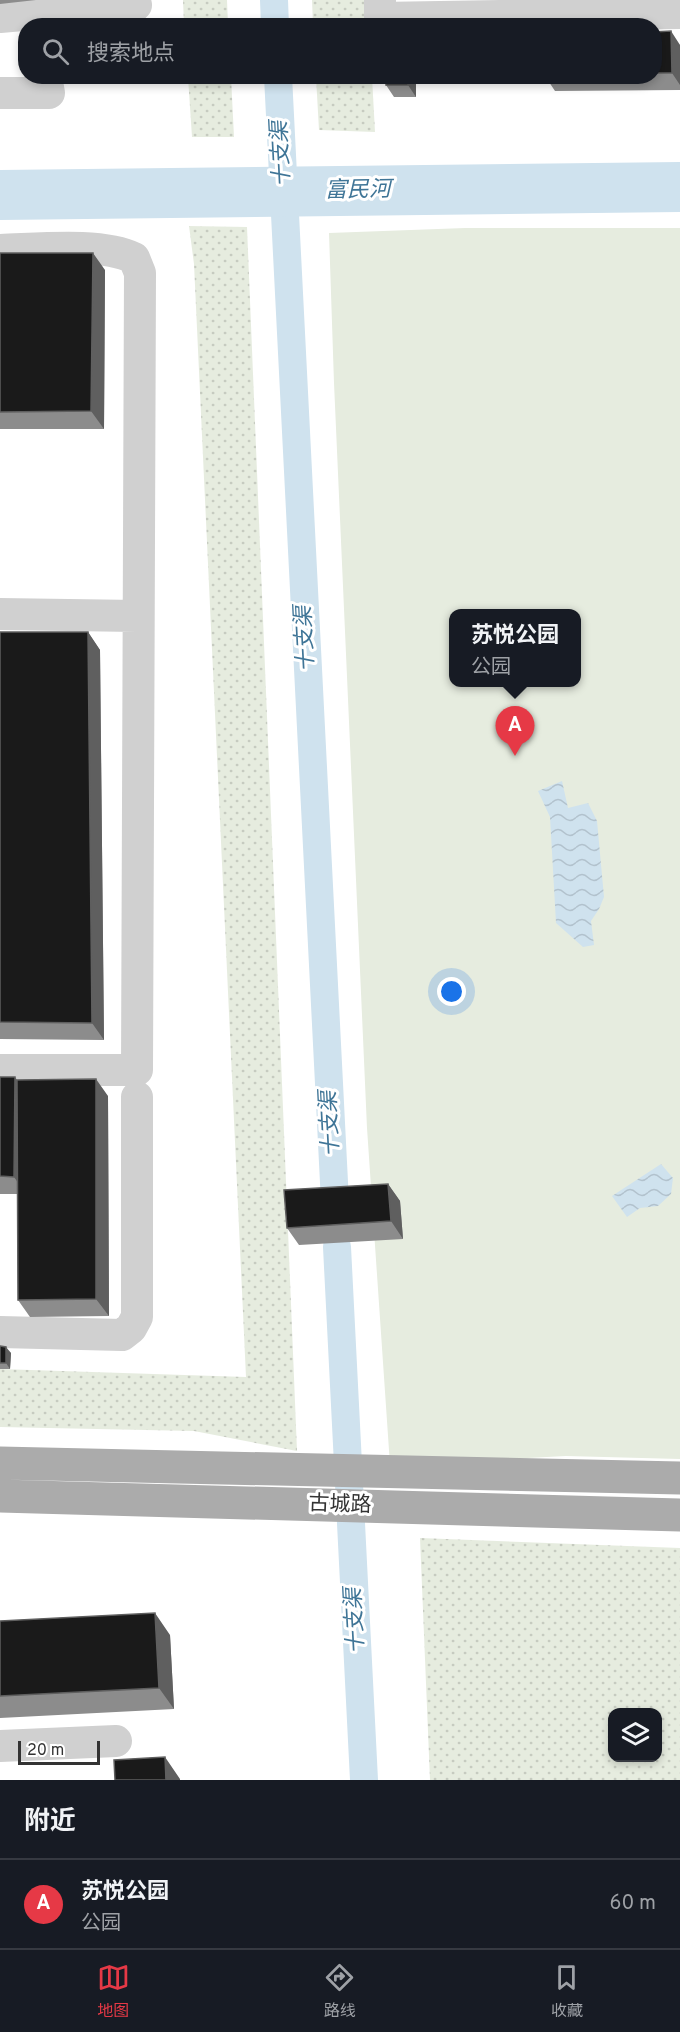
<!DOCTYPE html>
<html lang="zh">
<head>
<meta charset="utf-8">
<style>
  :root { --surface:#171b24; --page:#242831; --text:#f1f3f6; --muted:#9ea1a6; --line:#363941; --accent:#e63946 }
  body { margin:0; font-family:Overpass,"Noto Sans SC",sans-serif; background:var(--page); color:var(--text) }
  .controls { position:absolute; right:18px; bottom:18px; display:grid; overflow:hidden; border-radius:12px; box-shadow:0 3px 9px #0003 }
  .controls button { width:54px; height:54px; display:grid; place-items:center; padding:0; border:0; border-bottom:2px solid var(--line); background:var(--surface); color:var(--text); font:30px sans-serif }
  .scale { position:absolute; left:18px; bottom:15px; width:82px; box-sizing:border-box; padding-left:6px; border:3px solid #333; border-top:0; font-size:16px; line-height:21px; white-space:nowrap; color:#333; -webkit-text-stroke:4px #fff; paint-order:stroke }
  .you { position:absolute; left:452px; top:992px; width:21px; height:21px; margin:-15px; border:4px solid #fff; border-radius:50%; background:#1a73e8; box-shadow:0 0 0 9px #1a73e833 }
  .badge { display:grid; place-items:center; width:39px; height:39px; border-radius:50%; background:var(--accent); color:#fff; font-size:20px; font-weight:700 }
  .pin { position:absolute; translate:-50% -50px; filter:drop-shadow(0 2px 3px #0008) }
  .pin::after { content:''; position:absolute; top:32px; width:21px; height:18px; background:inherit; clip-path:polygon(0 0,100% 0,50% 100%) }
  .popup { position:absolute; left:449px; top:609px; width:132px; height:78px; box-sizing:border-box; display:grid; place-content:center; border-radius:12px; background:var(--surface); filter:drop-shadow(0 2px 4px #0005); font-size:20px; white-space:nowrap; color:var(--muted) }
  .popup b { font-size:22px; color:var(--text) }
  .popup::after { content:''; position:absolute; left:50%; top:100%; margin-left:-12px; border:12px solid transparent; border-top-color:var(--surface) }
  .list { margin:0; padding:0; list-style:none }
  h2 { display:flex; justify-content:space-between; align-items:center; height:78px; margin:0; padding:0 24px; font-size:26px }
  h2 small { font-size:20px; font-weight:400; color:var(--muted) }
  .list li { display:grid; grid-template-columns:39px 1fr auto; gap:18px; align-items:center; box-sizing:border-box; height:90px; padding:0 24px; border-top:2px solid var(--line) }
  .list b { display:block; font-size:22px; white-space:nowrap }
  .list p { margin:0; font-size:20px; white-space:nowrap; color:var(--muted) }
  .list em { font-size:20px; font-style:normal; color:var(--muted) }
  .icon { flex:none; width:33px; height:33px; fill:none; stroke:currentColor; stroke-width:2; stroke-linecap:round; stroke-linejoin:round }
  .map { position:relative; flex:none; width:680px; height:1780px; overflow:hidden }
  .search { position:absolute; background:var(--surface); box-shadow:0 3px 9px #0003; left:18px; right:18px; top:18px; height:66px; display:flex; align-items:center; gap:15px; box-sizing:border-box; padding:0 21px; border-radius:24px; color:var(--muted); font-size:22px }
  .sheet { height:168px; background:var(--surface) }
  nav { display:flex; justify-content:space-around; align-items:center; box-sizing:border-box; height:84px; border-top:2px solid var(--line); background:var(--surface); font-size:16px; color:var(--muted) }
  nav a { display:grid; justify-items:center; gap:3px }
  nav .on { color:var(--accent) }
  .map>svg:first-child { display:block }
</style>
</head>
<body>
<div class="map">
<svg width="680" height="1780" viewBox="0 0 680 1780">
  <defs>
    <pattern id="grass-dots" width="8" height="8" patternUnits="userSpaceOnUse" patternTransform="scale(1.5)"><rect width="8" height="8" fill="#e6ecdf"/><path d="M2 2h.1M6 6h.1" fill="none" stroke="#c6cbc0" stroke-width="1.8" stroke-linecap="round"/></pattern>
    <pattern id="water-waves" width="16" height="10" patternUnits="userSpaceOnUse" patternTransform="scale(1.5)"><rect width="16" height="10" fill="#cfe2ee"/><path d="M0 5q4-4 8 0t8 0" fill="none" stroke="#b2c2cd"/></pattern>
  </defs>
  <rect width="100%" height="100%" fill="#fff"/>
  <path fill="url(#grass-dots)" fill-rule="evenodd" d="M183,0H227L228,25H184Z
    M312,0H367L369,25H313Z
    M188,77H231L234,137H192Z
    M316,77H372L375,132L319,130Z
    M189,226L247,227L297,1451L194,1431L0,1427V1369L246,1377L194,264Z
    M420,1538L680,1548V1780H430ZM612,1712H658V1758H612Z"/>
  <path fill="#e6ecdf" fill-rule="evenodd" d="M465,228H680V1459L566,1456L390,1465L367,1128L334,383L329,233ZM454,614H576V682H454Z"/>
  <path fill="url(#water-waves)" d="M562,781L568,808L588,803L597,821L604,897L599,909L591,921L594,945L583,947L556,923L550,817L538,791Z
    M661,1164L673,1178L671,1194L658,1206L640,1208L627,1217L612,1196Z"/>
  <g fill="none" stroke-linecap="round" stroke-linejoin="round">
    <path stroke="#cfe2ee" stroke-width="28" d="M274,0L275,26
      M278,76L335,1202
      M337,1247L364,1780"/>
    <path stroke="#cfe2ee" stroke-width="50" d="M0,195L680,187"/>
    <path stroke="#d0d0d0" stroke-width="32" d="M380,0V18L680,13
      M0,17L136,5
      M0,93H49L46,76
      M0,250C37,249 102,242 134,258L140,273L137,1070H0
      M0,614L137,616
      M0,1332L122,1335L131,1328L137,1317V1097
      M0,1746L116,1741"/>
    <path stroke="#ababab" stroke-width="33" d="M0,1463L680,1478
      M0,1496L680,1515"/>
  </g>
  <path fill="#8c8c8c" d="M0,0H36L0,4Z
    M654,32L680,45V90L555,91L545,76H654Z
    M386,76H416V97H394L386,85Z
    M484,76H514V83H489Z
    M0,253L105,270L104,429H0Z
    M0,632H88L100,650L104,1040L0,1039Z
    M0,1077L108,1096L109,1316L30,1317L18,1300L17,1194H0Z
    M388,1184L400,1201L403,1239L299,1245L287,1228Z
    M0,1346L11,1353L10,1369H0Z
    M0,1621L170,1635L174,1709L0,1718Z"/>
  <path fill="#5f5f5f" d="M671,31L680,45V85L672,73Z
    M408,76H416V97L408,85Z
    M510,76H514V83Z
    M93,253L105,270L104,429L91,411Z
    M88,632L100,650L104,1040L92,1023Z
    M15,1077L27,1095L26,1194L14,1177Z
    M96,1079L108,1096L109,1316L96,1299Z
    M388,1184L400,1201L403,1239L391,1221Z
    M6,1347L11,1353L10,1369L6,1363Z
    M155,1613L170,1635L174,1709L159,1688Z
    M165,1757L180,1779V1780H166Z"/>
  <path fill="#1a1a1a" stroke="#5f5f5f" stroke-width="1.5" d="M671,31L672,73H654V32Z
    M386,76H408V85H386Z
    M0,253H93L91,411L0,412Z
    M0,632H88L92,1023L0,1022Z
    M0,1077H15L14,1177L0,1176Z
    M96,1079V1299L18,1300L17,1080Z
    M388,1184L391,1221L287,1228L284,1190Z
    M0,1346L6,1347V1363H0Z
    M155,1613L159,1688L0,1696V1621Z
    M165,1757L166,1780H115L114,1760Z"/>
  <g text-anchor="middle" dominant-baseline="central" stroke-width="6" stroke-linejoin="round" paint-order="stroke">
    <g font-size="21" fill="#333" stroke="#fff">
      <text transform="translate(340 1505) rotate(2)">古城路</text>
    </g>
    <g font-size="22" font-style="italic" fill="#3f7597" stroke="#fff">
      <text transform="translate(282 154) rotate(-93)">十支渠</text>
      <text transform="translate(358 191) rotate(-1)">富民河</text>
      <text transform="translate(306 639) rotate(-93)">十支渠</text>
      <text transform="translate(331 1124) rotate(-93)">十支渠</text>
      <text transform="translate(356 1621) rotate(-93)">十支渠</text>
    </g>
  </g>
</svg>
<div class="controls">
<button><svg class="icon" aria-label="layers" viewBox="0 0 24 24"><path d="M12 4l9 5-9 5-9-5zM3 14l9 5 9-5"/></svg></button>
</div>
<div class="scale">20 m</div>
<div class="you"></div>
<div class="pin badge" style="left:515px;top:756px">A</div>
<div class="popup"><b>苏悦公园</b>公园</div>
<div class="search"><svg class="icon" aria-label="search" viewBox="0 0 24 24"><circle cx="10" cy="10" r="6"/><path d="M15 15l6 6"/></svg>搜索地点</div>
</div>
<section class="sheet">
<h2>附近<small></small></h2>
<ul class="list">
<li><span class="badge">A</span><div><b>苏悦公园</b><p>公园</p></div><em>60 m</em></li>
</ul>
</section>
<nav>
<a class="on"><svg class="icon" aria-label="map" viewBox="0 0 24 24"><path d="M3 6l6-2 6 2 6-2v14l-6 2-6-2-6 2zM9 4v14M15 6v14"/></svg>地图</a>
<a><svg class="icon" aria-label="directions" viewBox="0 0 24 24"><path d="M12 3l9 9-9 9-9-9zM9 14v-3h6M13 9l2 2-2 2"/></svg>路线</a>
<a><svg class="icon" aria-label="saved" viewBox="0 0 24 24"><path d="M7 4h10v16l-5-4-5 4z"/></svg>收藏</a>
</nav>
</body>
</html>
